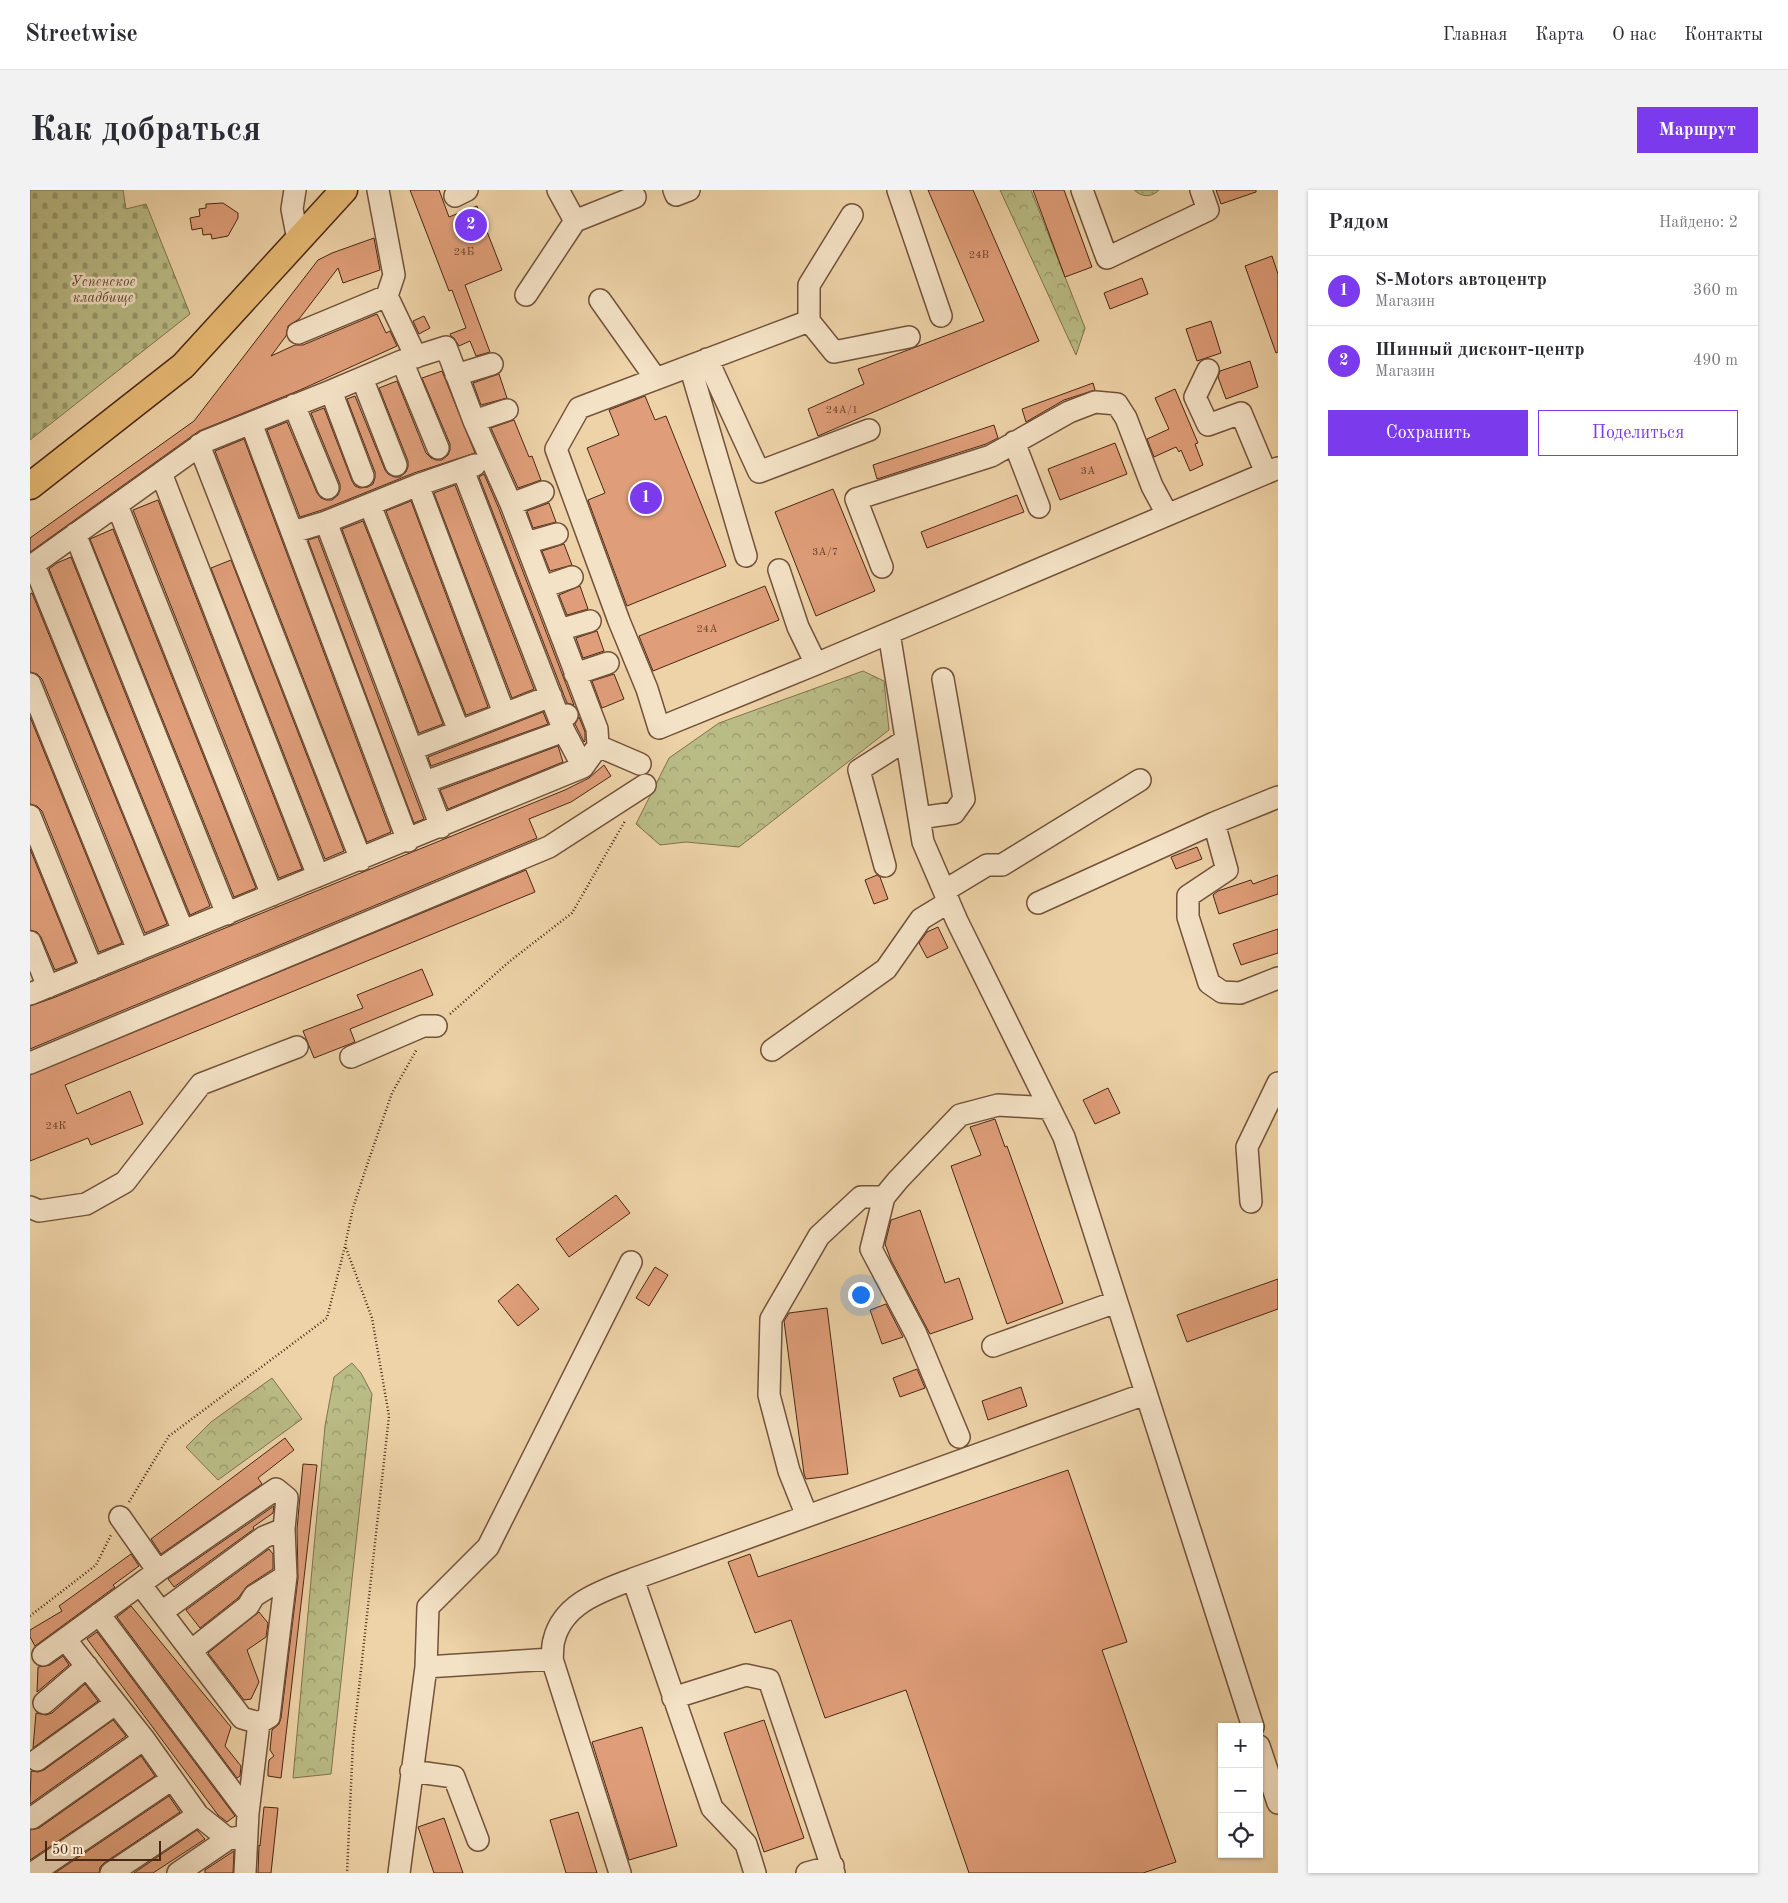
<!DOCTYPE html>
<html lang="ru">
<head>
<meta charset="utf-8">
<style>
  :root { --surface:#fff; --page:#f2f2f3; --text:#2b2b33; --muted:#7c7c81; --line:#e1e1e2; --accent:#7c3aed }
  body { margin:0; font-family:"Old Standard TT",serif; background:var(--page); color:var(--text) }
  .controls { position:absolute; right:15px; bottom:15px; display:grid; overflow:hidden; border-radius:0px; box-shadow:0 1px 4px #0004 }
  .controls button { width:45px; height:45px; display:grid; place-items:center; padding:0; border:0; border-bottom:1px solid var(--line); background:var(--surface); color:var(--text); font:25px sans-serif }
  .scale { position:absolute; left:15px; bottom:12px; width:116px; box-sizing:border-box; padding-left:5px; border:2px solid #4a2715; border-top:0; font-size:14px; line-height:18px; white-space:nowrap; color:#4a2715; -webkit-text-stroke:4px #f4e2c6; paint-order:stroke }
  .you { position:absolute; left:830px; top:1104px; width:18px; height:18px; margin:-12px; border:4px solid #fff; border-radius:50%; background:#1a73e8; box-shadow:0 0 0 8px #1a73e833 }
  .badge { display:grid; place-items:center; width:32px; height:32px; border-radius:50%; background:var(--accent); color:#fff; font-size:16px; font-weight:700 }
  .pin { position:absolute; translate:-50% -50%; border:2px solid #fff; box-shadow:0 1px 5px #0006 }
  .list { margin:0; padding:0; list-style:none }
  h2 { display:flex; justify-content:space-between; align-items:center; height:65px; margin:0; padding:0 20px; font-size:21px }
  h2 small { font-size:16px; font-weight:400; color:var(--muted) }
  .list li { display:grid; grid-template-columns:32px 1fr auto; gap:15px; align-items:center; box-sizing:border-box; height:70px; padding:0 20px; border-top:1px solid var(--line) }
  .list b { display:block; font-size:19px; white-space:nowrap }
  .list p { margin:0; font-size:16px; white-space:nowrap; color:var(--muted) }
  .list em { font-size:16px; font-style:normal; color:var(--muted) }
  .actions { display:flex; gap:10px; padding:15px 20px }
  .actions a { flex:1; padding:11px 0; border:1px solid var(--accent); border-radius:0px; text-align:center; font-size:18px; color:var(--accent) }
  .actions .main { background:var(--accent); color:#fff }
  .icon { flex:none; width:28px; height:28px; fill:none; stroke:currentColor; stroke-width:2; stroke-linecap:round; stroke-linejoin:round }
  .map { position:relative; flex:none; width:1248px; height:1683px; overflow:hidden; border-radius:0px }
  header { display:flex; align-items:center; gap:30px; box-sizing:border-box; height:70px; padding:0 25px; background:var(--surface); border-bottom:1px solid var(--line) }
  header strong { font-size:24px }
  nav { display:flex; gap:28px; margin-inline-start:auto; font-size:18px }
  .intro { display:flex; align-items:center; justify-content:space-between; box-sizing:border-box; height:120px; padding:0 30px }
  h1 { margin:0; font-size:35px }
  .button { padding:12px 22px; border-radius:0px; background:var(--accent); color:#fff; font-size:18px; font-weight:700 }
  main { display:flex; gap:30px; padding:0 30px }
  aside { flex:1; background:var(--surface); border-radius:0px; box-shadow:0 1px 4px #0004 }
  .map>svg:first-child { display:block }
</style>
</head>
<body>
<header>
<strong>Streetwise</strong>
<nav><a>Главная</a><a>Карта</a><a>О нас</a><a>Контакты</a></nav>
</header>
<div class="intro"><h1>Как добраться</h1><a class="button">Маршрут</a></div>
<main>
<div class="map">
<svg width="1248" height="1683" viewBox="0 0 1248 1683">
  <defs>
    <pattern id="grass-dots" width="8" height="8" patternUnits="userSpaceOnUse" patternTransform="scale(1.25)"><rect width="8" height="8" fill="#babc86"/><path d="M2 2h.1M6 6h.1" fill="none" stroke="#99996c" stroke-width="1.8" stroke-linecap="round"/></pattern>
    <pattern id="forest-crowns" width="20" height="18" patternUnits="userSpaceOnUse" patternTransform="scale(1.25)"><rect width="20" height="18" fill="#babc86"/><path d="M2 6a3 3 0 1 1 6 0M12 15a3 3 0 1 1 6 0" fill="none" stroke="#99996c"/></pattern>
    <pattern id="cemetery-stones" width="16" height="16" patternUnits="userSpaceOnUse" patternTransform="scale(1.25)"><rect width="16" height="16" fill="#babc86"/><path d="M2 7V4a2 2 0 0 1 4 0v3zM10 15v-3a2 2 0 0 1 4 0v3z" fill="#99996c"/></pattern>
  </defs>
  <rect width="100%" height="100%" fill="#eed3a8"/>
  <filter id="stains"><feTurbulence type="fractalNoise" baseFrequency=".004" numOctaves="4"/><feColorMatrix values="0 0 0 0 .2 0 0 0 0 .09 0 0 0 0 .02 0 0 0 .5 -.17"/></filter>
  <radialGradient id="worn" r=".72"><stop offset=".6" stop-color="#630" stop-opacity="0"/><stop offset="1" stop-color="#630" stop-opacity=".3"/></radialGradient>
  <path fill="url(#grass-dots)" stroke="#82724e" d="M1104,0H1129C1121,8 1112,7 1104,0Z"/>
  <path fill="url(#forest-crowns)" stroke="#82724e" d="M970,0H1001L1055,138L1046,165Z
    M833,481L854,491L859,540L709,657L656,652L630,655L606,634L639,568L689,533Z
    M322,1173L331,1183L342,1204L301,1584L263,1588L295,1236L304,1187Z
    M242,1188L272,1229L188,1290L156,1257L181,1232Z"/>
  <path fill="url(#cemetery-stones)" stroke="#82724e" d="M0,0H93L96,19L116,14L160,124L0,250Z"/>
  <path fill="#df9e79" stroke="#4a2715" d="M380,0H409L419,27L447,16L472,80L435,95L460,162L446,166L440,151L429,156L424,148L421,146L420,144L436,138L422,100L419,101Z
    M898,0H943L1009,151L788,246L778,219L834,194L828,179L954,131Z
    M1003,0H1034L1062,77L1035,87Z
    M1186,0H1226V2L1191,14Z
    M193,13L208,23V28L198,46L182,49L181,44L173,45L172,38L162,40L160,28L170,26L169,19L176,18V14Z
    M344,48L350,80L313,93L308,78L269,129L258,136L256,146L241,166L265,155H273L347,124L356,143L360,141L367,156L270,200L169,241L0,362V348L164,231L288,70L302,63Z
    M1242,66L1248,84V162L1246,163L1215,76Z
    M1112,88L1118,104L1080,119L1074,103Z
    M394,126L400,138L389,144L383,131Z
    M1181,131L1191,163L1167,171L1156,139Z
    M1220,171L1228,197L1196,209L1188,187L1190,181Z
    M412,181L445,263L384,283L292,320L270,327L237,240L257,232L287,303L291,308L296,310H302L308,305L310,300V294L281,223L294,218L322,291L325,296L330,298L338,297L343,294L345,288V282L317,209L325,206L355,280L358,284L364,287H370L376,282L378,277V271L349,198L367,191L396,263L401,268L406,270H412L418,265L420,260V254L392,188Z
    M469,184L477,208L451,215L443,193Z
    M1063,193L1065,200L1034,210L996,232L992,219Z
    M1145,199L1168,253L1165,254L1173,275L1160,281L1151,260L1149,262L1146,257L1124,267L1117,249L1139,239L1125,208Z
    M615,206L625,230L636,226L696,376L597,416L558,310L575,303L557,258L589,245L579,220Z
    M484,230L499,267L502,266L511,290L488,298L461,238Z
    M964,235L968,248L956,254L847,289L843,275Z
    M214,249L361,642L337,652L185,261Z
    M1085,253L1097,284L1030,310L1018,279Z
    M454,284L469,319L544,515L537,513L449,287Z
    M425,295L504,499L482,508L404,303Z
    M803,299L845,401L786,426L745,322Z
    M987,305L994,322L897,358L891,342Z
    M128,310L272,679L249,688L103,320Z
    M381,311L458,517L436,525L356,321Z
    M519,313L526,332L503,338L497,321Z
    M333,331L413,534L389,543L312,339Z
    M83,339L226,698L204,707L60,349Z
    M288,347L394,629L384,633L278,350Z
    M534,354L542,375L520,381L512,361Z
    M41,367L180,716L160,725L19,379L27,373Z
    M201,370L314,661L295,669L181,378Z
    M550,396L558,419L537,425L529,405Z
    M735,396L749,430L623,481L609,446Z
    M2,403L137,734L115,743L12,489L7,484L0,482V404Z
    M567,441L574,461L553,468L546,448Z
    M584,484L594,509L572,518L562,491Z
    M513,522L518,534L401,576L398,567Z
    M0,527L92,753L69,762L12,621L7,616L0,614Z
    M549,527L555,542V551L554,552L545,534Z
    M528,556L533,572L418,619L410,600Z
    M574,575L581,586L541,612L499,629L507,648L0,859V816L23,808L535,600L559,588Z
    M1167,657L1172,669L1146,679L1141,667Z
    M0,659L46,772L25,780L11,747L7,742L0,740Z
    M496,680L505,702L35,895L47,924L100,901L113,934L61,955L58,948L0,971V885Z
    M847,685L850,687L858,709L844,714L835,690Z
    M1248,685V704L1189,724L1183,705L1188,701L1221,690L1223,694Z
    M908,737L918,758L897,768L889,753L897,742Z
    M1248,739V763L1211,775L1203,754Z
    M392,779L403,805L320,839L325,852L284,868L273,841L333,818L327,805Z
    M1078,898L1090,923L1065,934L1053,910Z
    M965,929L975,957L977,956L1033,1113L977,1134L921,976L951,965L940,937Z
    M586,1005L600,1023L539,1067L526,1049Z
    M890,1020L915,1093L929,1088L943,1129L900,1144L861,1070L855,1054L861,1030Z
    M625,1077L638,1085L619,1116L606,1108Z
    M1248,1089V1119L1157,1152L1147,1125Z
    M488,1094L509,1119L488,1136L468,1111Z
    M856,1114L873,1147L852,1154L840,1120Z
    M797,1118L818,1284L776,1289L774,1284L754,1131L759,1123Z
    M887,1179L895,1198L870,1207L863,1188Z
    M991,1197L997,1216L958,1230L952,1211Z
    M255,1248L264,1260L228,1288L232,1294L131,1364L121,1349Z
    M273,1274L287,1275L251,1588L238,1586V1580L239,1570L244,1566L240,1560L242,1540L249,1534L251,1528L268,1388L267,1339Z
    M1038,1280L1097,1452L1072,1460L1146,1672L1113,1683H939L876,1500L795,1528L761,1430L725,1443L698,1372L720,1364L728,1387Z
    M244,1316L243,1323L223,1337L224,1339L144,1397L138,1389Z
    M239,1359L243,1364V1379L217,1396L208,1408L170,1438L156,1420Z
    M101,1364L109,1376L83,1395L85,1397L5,1456L0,1447V1440L32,1421L29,1416Z
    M101,1416L201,1537L195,1556L211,1576L210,1586L207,1588L87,1427Z
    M229,1422L238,1433L236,1447L217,1460L229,1492L221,1509L214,1510L178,1463Z
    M67,1442L205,1626L197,1632L188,1625L57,1449Z
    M33,1466L39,1475L7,1502L8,1477L20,1475Z
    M55,1494L68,1511L3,1558L6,1523L16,1525L22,1523Z
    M83,1530L96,1546L0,1614L1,1581L8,1582L14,1580Z
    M734,1530L774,1648L734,1662L694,1543Z
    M612,1537L647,1656L599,1670L562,1552Z
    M111,1566L125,1586L0,1670V1640L9,1638Z
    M139,1606L150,1622L74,1673L70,1677L69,1683H25Z
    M234,1617L248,1618L241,1683H228L229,1655L230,1656Z
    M548,1622L567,1683H536L520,1630Z
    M414,1628L433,1683H404L388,1637Z
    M167,1640L175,1649L123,1683H104Z
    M204,1661L203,1683H175V1680Z"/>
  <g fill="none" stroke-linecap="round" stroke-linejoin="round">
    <g stroke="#73523a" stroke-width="24">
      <path id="minor" d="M265,0L262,19L268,50
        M348,0L364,85L357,106
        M528,0L545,31
        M644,0L646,5L659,0
        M868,0L911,126
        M1052,0L1077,68L1178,20L1171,0
        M425,6L437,0
        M822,25L779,95V131L804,162L879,147
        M496,105L545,31L605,7
        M570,110L626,189
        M779,131L549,218L526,259L589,431L617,499L629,538L786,474L1248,278
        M268,143L357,106L386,167
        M677,169L729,282L839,240
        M372,171L408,258
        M660,176L716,366
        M1178,180L1165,207L1178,235L1211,223L1236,283
        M426,185L462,174
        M332,188L366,275
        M301,201L333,286
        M264,215L298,298
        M444,231L477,220
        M221,233L378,651
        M984,252L1009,317
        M169,255L331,670
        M433,280L529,528
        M131,283L288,686
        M388,295L474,523
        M481,314L513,302
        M87,315L242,705
        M340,315L429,541
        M296,332L411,637
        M263,342L296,332L388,295L445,275
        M45,344L197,724
        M496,353L527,344
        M4,375L153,741
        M0,377L176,251L301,201L372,171L416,157L444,231L481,314L567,539L568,556L553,577L0,804
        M852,377L826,309L961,266L1039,222L1065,212L1087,214L1096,228L1122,296L1137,324
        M749,380L768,437L786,474
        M513,397L542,387
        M529,440L560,431
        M859,443L893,652L927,731L1034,947L1223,1537
        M545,484L578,473
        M0,494L108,760
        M534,541L553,577
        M568,556L610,574
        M383,559L521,506
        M395,592L534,541L529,528L537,525
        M0,626L62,779
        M889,628L924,623L934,609L913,489
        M1184,633L1197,680L1158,706V727L1179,793L1192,802L1210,803L1248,788
        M855,676L829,580L876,550
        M914,701L957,675H972L1110,590
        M1008,713L1184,633L1248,607
        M0,752L18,797
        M742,860L856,779L891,729L919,712
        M321,867L393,836H406
        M0,873L519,657L615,595
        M1221,1012L1217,957L1248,893
        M0,1017L9,1021L56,1014L95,992L171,894L267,857
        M963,1156L1086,1112
        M929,1247L886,1144L841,1059L854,1007L868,990L930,925L968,915L1019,918
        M777,1326L759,1281L739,1205L741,1129L789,1046L831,1007H854
        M90,1327L128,1381
        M603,1389L682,1618L716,1654L725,1683
        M132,1422L234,1347L254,1339
        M69,1424L218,1623
        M35,1449L114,1549L168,1625L198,1649
        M162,1460L218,1416L224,1406L256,1386
        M13,1465C52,1437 90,1409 128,1381L246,1299L257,1308L254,1339L256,1386L239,1527L229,1533L212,1528L110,1394
        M396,1477L522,1469
        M643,1508L716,1485L739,1490L804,1683
        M14,1513L57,1476
        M1229,1556L1248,1613
        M7,1570L85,1514
        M381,1581L424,1587L448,1650
        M2,1628L114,1549
        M3,1683L142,1589
        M81,1683L168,1625
        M148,1683L198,1649L211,1647
        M215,1683L218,1623L229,1533
        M369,1683L396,1477L398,1417L458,1357L601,1072
        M590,1683L522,1469C523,1463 522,1456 524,1450C533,1413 572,1401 603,1389L1115,1204
        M777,1683L803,1676"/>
    </g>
    <g stroke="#4a2715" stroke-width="29">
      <path id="major" d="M0,296L153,176L314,0"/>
    </g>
    <path stroke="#4a2715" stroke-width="2.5" stroke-dasharray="1 2.5" stroke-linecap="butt" d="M420,824L480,771L542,723L595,631
      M316,1058L342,1128L359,1226L323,1552L317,1683
      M99,1312L139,1246L297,1128L315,1056L323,1018L337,975L362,903L387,859
      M0,1426L66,1375L81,1345"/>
    <use href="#minor" stroke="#f4e2c6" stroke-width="21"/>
    <use href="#major" stroke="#e7ba74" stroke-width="26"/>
  </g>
  <g text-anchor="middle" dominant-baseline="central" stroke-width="5" stroke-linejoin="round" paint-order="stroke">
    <g font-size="11" fill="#6f452e">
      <text x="434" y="62">24Б</text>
      <text x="949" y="65">24В</text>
      <text x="812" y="220">24А/1</text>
      <text x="1058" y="281">3А</text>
      <text x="795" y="362">3А/7</text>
      <text x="677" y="439">24А</text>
      <text x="26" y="936">24К</text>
    </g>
    <g font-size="14" font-style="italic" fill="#60452c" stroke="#f4e2c6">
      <text x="73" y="92">Успенское<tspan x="73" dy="16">кладбище</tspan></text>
    </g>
  </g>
  <rect width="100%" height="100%" filter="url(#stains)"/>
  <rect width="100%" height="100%" fill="url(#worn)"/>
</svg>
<div class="controls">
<button>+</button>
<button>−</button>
<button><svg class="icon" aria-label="locate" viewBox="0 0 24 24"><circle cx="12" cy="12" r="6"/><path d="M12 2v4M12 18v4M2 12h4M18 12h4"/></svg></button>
</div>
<div class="scale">50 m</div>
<div class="you"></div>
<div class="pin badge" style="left:616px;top:308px">1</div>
<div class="pin badge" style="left:441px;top:35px">2</div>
</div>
<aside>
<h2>Рядом<small>Найдено: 2</small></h2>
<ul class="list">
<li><span class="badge">1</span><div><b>S-Motors автоцентр</b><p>Магазин</p></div><em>360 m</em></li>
<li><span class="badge">2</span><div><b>Шинный дисконт-центр</b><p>Магазин</p></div><em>490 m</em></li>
</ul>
<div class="actions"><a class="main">Сохранить</a><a>Поделиться</a></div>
</aside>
</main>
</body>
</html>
